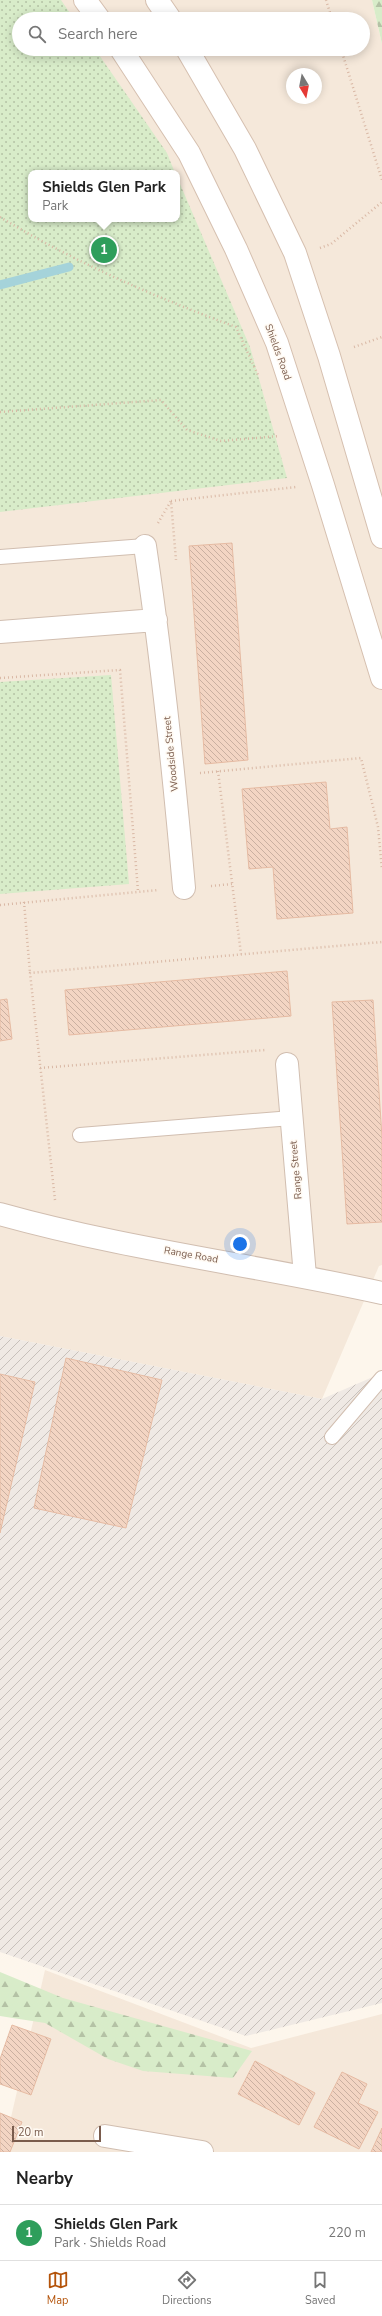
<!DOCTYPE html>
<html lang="en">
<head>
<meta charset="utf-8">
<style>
  :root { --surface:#fff; --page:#f6f6f6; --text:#222; --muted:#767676; --line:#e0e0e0; --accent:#b45309 }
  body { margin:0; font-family:"Nunito Sans",sans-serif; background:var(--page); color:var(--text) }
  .compass { position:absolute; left:286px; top:68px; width:36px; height:36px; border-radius:50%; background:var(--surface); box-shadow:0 2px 10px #0003; rotate:170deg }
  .scale { position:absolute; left:12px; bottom:10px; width:89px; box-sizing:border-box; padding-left:4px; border:2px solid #7a5c4d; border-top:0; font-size:11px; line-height:14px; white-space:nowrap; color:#7a5c4d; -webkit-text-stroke:3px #fffaf3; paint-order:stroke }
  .you { position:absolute; left:240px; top:1244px; width:14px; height:14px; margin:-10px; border:3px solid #fff; border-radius:50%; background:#1a73e8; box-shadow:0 0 0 6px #1a73e833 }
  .badge { display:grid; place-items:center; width:26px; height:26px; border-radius:50%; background:var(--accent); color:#fff; font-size:13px; font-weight:700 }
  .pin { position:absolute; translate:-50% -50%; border:2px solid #fff; box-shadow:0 1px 4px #0006 }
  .popup { position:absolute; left:28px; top:170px; width:152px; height:52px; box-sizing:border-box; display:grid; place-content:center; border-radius:8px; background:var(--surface); filter:drop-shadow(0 1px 3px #0005); font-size:13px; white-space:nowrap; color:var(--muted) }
  .popup b { font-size:15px; color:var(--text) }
  .popup::after { content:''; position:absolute; left:50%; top:100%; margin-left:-8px; border:8px solid transparent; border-top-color:var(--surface) }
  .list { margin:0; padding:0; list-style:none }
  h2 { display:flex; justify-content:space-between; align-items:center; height:52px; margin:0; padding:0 16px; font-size:17px }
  h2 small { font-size:13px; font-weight:400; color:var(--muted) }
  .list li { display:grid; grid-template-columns:26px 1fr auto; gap:12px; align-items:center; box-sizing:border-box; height:56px; padding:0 16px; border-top:1px solid var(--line) }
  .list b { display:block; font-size:15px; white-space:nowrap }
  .list p { margin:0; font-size:13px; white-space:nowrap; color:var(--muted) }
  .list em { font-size:13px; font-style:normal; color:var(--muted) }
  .icon { flex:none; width:22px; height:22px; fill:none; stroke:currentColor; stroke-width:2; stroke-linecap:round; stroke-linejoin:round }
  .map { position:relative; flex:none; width:382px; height:2152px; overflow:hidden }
  .search { position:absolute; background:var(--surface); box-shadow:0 2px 10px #0003; left:12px; right:12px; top:12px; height:44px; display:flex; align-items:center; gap:10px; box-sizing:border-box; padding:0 14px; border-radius:22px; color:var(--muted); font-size:15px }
  .sheet { height:108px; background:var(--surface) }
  nav { display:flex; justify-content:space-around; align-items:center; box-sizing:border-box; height:56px; border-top:1px solid var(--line); background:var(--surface); font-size:11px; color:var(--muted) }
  nav a { display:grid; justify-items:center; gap:2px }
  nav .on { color:var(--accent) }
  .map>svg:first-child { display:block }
</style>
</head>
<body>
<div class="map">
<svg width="382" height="2152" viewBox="0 0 382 2152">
  <defs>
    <pattern id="industrial-furrows" width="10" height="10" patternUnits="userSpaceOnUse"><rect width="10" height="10" fill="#efe9e4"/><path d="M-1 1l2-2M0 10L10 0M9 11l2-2" fill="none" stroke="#c7c0bb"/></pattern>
    <pattern id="forest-firs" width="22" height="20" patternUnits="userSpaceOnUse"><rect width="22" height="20" fill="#d8ecc9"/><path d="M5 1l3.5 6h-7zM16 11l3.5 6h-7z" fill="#b4c2a5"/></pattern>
    <pattern id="park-dots" width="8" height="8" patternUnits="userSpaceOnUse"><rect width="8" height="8" fill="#d8ecc9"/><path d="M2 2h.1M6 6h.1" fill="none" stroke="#b4c2a5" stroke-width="1.8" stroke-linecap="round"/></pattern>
    <pattern id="building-back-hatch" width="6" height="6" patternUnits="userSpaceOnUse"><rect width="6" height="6" fill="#f3d5c3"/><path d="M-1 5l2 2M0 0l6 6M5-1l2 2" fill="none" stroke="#cab0a1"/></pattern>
  </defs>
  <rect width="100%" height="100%" fill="#fdf6ec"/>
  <path fill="#f5e8da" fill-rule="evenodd" d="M0,0H372L382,44V1265L379,1266L322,1399L0,1336ZM19,19H363V49H19ZM292,74H316V98H292ZM31,173H177V219H31Z
    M45,1970L251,2048L382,2014V2152H3Z"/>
  <path fill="url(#industrial-furrows)" d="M0,1336L322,1399L382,1373V2003L246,2036L0,1952Z"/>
  <path fill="url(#forest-firs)" d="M372,0H382V44Z
    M0,1972L63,1998L252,2051L233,2078L143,2071L108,2059L45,2023L0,2016Z"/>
  <path fill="url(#park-dots)" d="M0,0H61L74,19H19V49H95L167,153L175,173H31V219H177V177L250,347L287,478L0,512Z
    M111,675L129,884L0,894V682Z"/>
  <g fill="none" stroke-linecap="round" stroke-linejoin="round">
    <path stroke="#a5d3da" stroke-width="9" d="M0,285L69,267"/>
  </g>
  <path fill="url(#building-back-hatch)" stroke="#e6bba3" d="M232,543L248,760L205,764L189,546Z
    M326,782L330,829L347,827L353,913L277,919L273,867L249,869L242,789Z
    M287,971L291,1016L69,1035L65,990Z
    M7,999L12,1039L0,1041V1000Z
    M373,1000L382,1137V1222L347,1224L332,1002Z
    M66,1358L162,1380L126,1528L34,1508Z
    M0,1374L35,1382L0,1533Z
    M12,2025L51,2039L31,2095L0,2084V2059Z
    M255,2061L315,2093L299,2125L238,2094Z
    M342,2072L367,2084L358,2103L378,2112L359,2149L314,2127Z
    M0,2113L22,2122L10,2152H0Z
    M382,2128V2152H371Z"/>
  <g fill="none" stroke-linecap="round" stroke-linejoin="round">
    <g stroke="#d1beb0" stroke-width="16">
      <path id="service" d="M0,557L145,546
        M80,1135L292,1118
        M332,1437L382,1378"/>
    </g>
    <g stroke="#d1beb0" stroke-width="24">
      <path id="minor" d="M145,546C162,660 174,774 184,888
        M0,632L156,620
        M287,1064L305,1276
        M105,2136L202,2152"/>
    </g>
    <g stroke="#d1beb0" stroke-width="24">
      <path id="tertiary" d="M0,1214C125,1249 255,1265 382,1293"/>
    </g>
    <g stroke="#d6c0b0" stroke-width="24">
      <path id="secondary" d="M85,0L99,19
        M157,0L170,19
        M121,49L189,153L236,249L277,343L323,485L382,678
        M187,49L245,149L295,253L329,356L382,537"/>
    </g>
    <path stroke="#d9b8a5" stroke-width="2.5" stroke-dasharray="1 3" stroke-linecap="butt" d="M326,0L332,19
      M341,49L382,180
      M0,217C74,262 155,297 236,327L258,375
      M320,248L331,244L382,202
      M354,347L382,337
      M0,412L161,400L187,430L221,441L279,436
      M171,501L296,487
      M158,523L171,501L176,560
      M0,678L120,670L138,891
      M218,771L241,954
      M200,773L361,758L378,827L382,870
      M211,886L232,884
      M24,902L30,973
      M0,905L158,890
      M40,1068L265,1050
      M55,1200L30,973L382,942"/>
    <use href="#service" stroke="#fff" stroke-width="14"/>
    <use href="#minor" stroke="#fff" stroke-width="22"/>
    <use href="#tertiary" stroke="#fff" stroke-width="22"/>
    <use href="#secondary" stroke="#fff" stroke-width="22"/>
  </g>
  <g text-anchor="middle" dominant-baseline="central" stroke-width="3" stroke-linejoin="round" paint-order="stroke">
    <g font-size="10" fill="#7a5c4d" stroke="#fffaf3">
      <text transform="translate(278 352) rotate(70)">Shields Road</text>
      <text transform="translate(171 754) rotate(-96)">Woodside Street</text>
      <text transform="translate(296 1170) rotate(-95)">Range Street</text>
      <text transform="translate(191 1255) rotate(10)">Range Road</text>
    </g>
  </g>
</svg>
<svg class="compass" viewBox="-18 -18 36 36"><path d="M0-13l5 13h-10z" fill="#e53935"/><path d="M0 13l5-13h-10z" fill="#767676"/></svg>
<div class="scale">20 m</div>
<div class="you"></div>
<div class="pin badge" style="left:104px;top:250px;background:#2e9e5b">1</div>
<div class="popup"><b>Shields Glen Park</b>Park</div>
<div class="search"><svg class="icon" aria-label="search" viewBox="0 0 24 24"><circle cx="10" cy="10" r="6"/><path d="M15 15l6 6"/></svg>Search here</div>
</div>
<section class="sheet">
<h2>Nearby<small></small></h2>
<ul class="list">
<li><span class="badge" style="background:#2e9e5b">1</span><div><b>Shields Glen Park</b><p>Park · Shields Road</p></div><em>220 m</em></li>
</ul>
</section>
<nav>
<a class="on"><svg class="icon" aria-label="map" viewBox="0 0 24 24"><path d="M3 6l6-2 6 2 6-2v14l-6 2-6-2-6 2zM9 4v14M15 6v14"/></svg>Map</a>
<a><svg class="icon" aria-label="directions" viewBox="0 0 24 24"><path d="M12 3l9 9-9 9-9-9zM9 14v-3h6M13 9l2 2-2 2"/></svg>Directions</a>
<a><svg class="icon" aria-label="saved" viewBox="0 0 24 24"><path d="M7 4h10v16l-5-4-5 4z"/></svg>Saved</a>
</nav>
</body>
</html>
